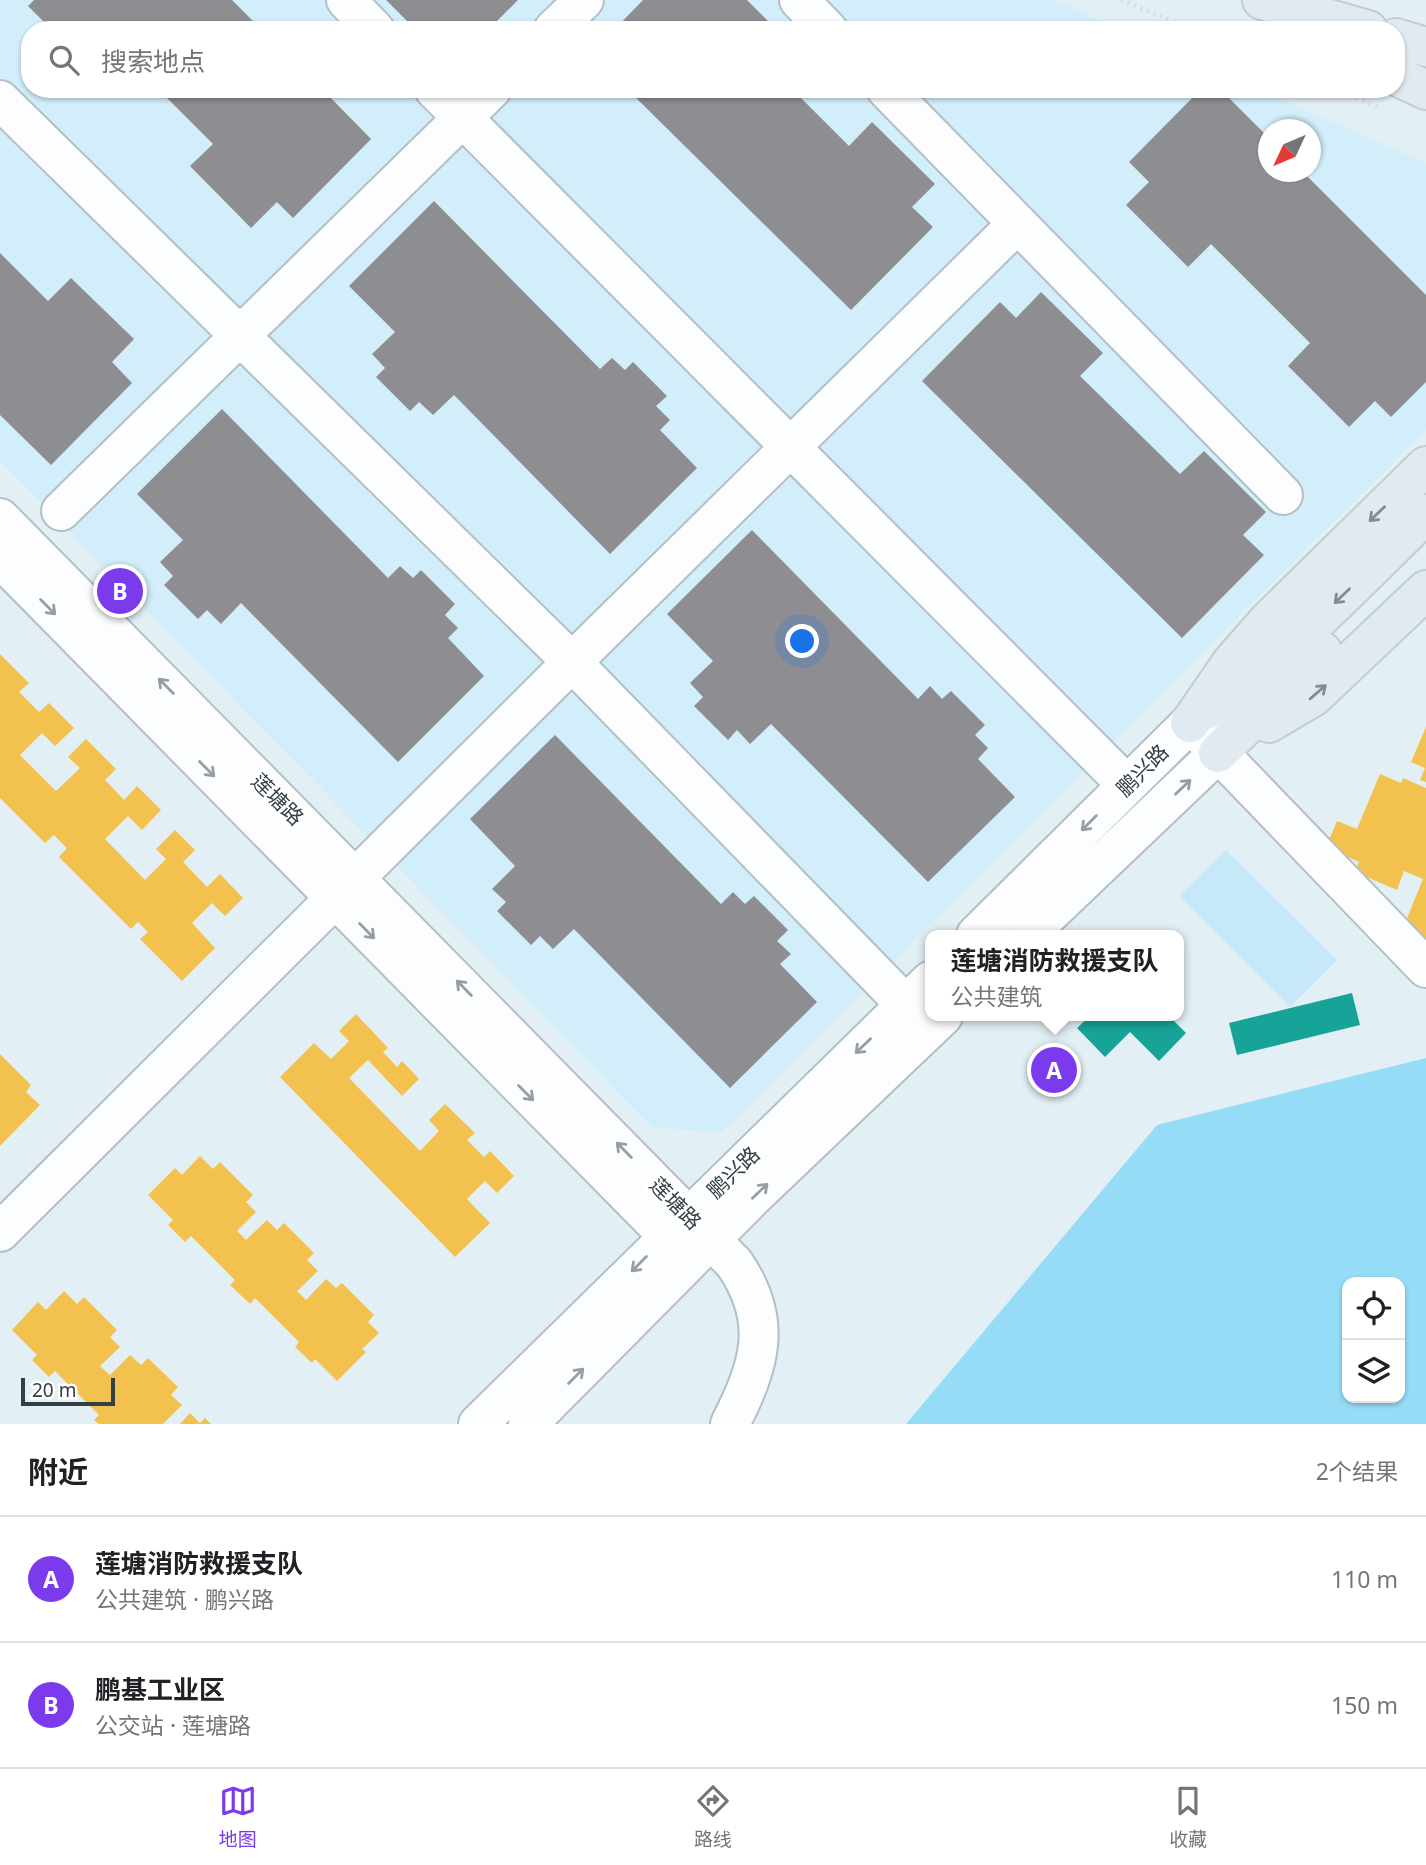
<!DOCTYPE html>
<html lang="zh">
<head>
<meta charset="utf-8">
<style>
  :root { --surface:#fff; --page:#f2f2f2; --text:#202124; --muted:#757577; --line:#e0e0e0; --accent:#7c3aed }
  body { margin:0; font-family:"Noto Sans","Noto Sans SC",sans-serif; background:var(--page); color:var(--text) }
  .controls { position:absolute; right:21px; bottom:21px; display:grid; overflow:hidden; border-radius:14px; box-shadow:0 2px 5px #0004 }
  .controls button { width:63px; height:63px; display:grid; place-items:center; padding:0; border:0; border-bottom:2px solid var(--line); background:var(--surface); color:var(--text); font:35px sans-serif }
  .compass { position:absolute; left:1258px; top:119px; width:63px; height:63px; border-radius:50%; background:var(--surface); box-shadow:0 2px 5px #0004; rotate:226deg }
  .scale { position:absolute; left:21px; bottom:18px; width:94px; box-sizing:border-box; padding-left:7px; border:4px solid #323f44; border-top:0; font-size:19px; line-height:24px; white-space:nowrap; color:#323f44; -webkit-text-stroke:5px #fff; paint-order:stroke }
  .you { position:absolute; left:803px; top:642px; width:24px; height:24px; margin:-18px; border:5px solid #fff; border-radius:50%; background:#1a73e8; box-shadow:0 0 0 10px #1a73e833 }
  .badge { display:grid; place-items:center; width:46px; height:46px; border-radius:50%; background:var(--accent); color:#fff; font-size:23px; font-weight:700 }
  .pin { position:absolute; translate:-50% -50%; border:4px solid #fff; box-shadow:0 2px 7px #0006 }
  .popup { position:absolute; left:925px; top:930px; width:259px; height:91px; box-sizing:border-box; display:grid; place-content:center; border-radius:14px; background:var(--surface); filter:drop-shadow(0 2px 5px #0005); font-size:23px; white-space:nowrap; color:var(--muted) }
  .popup b { font-size:26px; color:var(--text) }
  .popup::after { content:''; position:absolute; left:50%; top:100%; margin-left:-14px; border:14px solid transparent; border-top-color:var(--surface) }
  .list { margin:0; padding:0; list-style:none }
  h2 { display:flex; justify-content:space-between; align-items:center; height:91px; margin:0; padding:0 28px; font-size:30px }
  h2 small { font-size:23px; font-weight:400; color:var(--muted) }
  .list li { display:grid; grid-template-columns:46px 1fr auto; gap:21px; align-items:center; box-sizing:border-box; height:126px; padding:0 28px; border-top:2px solid var(--line) }
  .list b { display:block; font-size:26px; white-space:nowrap }
  .list p { margin:0; font-size:23px; white-space:nowrap; color:var(--muted) }
  .list em { font-size:23px; font-style:normal; color:var(--muted) }
  .icon { flex:none; width:38px; height:38px; fill:none; stroke:currentColor; stroke-width:2; stroke-linecap:round; stroke-linejoin:round }
  .map { position:relative; flex:none; width:1426px; height:1424px; overflow:hidden }
  .search { position:absolute; background:var(--surface); box-shadow:0 2px 5px #0004; left:21px; right:21px; top:21px; height:77px; display:flex; align-items:center; gap:18px; box-sizing:border-box; padding:0 24px; border-radius:28px; color:var(--muted); font-size:26px }
  .sheet { height:343px; background:var(--surface) }
  nav { display:flex; justify-content:space-around; align-items:center; box-sizing:border-box; height:98px; border-top:2px solid var(--line); background:var(--surface); font-size:19px; color:var(--muted) }
  nav a { display:grid; justify-items:center; gap:4px }
  nav .on { color:var(--accent) }
  .map>svg:first-child { display:block }
</style>
</head>
<body>
<div class="map">
<svg width="1426" height="1424" viewBox="0 0 1426 1424">
  <rect width="100%" height="100%" fill="#e2f0f6"/>
  <path fill="#d2eefa" fill-rule="evenodd" d="M0,0H1055L1123,30H30V89H1258L1426,163V430L721,1133L652,1127L0,461ZM1268,130H1310V172H1268Z"/>
  <path fill="#c6e8f8" d="M1226,850L1337,960L1290,1007L1179,896Z"/>
  <path fill="#96dcf7" fill-rule="evenodd" d="M1426,1058V1424H906L1157,1125ZM1347,1282H1400V1398H1347Z"/>
  <path fill="#f2c14e" d="M0,654L29,683L19,692L39,712L49,703L74,728L55,746L42,733L20,755L56,791L80,768L68,757L86,739L116,769L105,780L124,800L137,786L161,810L142,830L128,816L105,839L145,880L166,859L156,849L175,830L195,850L183,862L207,887L220,874L243,898L225,916L212,903L192,923L215,948L182,981L140,939L148,932L138,922L131,929L59,857L67,848L54,835L45,843L0,798Z
    M1426,727V782L1420,780L1425,768L1411,762Z
    M1380,774L1401,783L1403,778L1426,788V959L1417,955L1425,937L1403,928L1423,879L1404,871L1397,890L1355,872L1359,862L1326,847L1337,821L1357,829Z
    M356,1014L388,1048L383,1052L397,1067L402,1061L419,1079L402,1096L368,1060L349,1078L420,1151L439,1131L429,1120L445,1104L475,1133L467,1140L484,1157L490,1151L514,1176L497,1193L485,1181L467,1199L490,1223L455,1257L280,1077L314,1043L331,1059L349,1041L339,1031Z
    M0,1054L31,1085L26,1092L40,1105L0,1146Z
    M200,1156L213,1169L220,1162L253,1195L246,1202L256,1212L237,1231L246,1240L267,1220L277,1230L284,1223L314,1253L307,1260L318,1271L297,1291L306,1300L326,1279L336,1288L342,1283L374,1315L368,1322L379,1333L362,1349L366,1352L337,1381L315,1359L312,1363L295,1347L299,1342L255,1298L250,1304L230,1285L235,1280L191,1236L185,1242L168,1225L173,1220L148,1195L175,1168L182,1175Z
    M64,1291L77,1304L84,1297L117,1330L110,1337L120,1347L100,1366L110,1375L130,1355L141,1365L148,1358L178,1387L171,1395L182,1405L163,1424H99L94,1420L99,1415L55,1371L49,1377L32,1360L37,1355L12,1330L38,1302L46,1310Z
    M190,1413L200,1423L205,1418L211,1424H180Z"/>
  <path fill="#17a398" d="M1352,993L1360,1025L1237,1055L1229,1023Z
    M1090,1016H1169L1186,1033L1159,1061L1130,1032L1105,1057L1077,1028Z"/>
  <path fill="#8d8d92" d="M34,0H232L262,30H52L28,6Z
    M386,0H518L488,30H468L462,24L456,30H416Z
    M643,0H747L772,25L767,30H614Z
    M158,89H322L371,139L293,218L277,202L251,228L190,166L213,144Z
    M627,89H792L849,146L872,122L935,184L912,207L933,227L851,310Z
    M1201,89H1220L1268,137V172H1303L1426,295V382L1391,417L1375,401L1349,427L1288,366L1310,343L1211,244L1188,267L1126,205L1149,182L1129,162Z
    M434,201L600,369L612,358L625,370L633,362L667,396L656,406L670,420L660,430L697,468L610,554L454,395L433,415L419,402L410,411L376,377L385,368L372,354L395,332L349,286Z
    M0,253L48,301L71,278L134,339L112,362L132,383L51,465L0,415Z
    M1041,292L1103,353L1080,376L1180,474L1204,451L1266,512L1243,535L1264,555L1182,638L922,381L1000,302L1016,318Z
    M222,409L388,578L400,566L413,578L421,570L455,604L445,615L458,628L448,638L484,676L398,762L241,603L221,624L207,610L198,619L164,585L173,576L160,562L183,540L137,494Z
    M752,530L918,699L930,686L942,699L951,691L985,725L975,735L988,748L978,759L1015,797L928,882L771,724L750,744L737,730L728,740L694,706L703,697L690,683L713,661L667,614Z
    M555,735L721,904L733,892L745,904L754,896L788,930L777,941L791,954L780,964L817,1002L730,1088L574,929L553,949L540,936L531,945L497,911L506,902L492,889L515,866L470,819Z"/>
  <g fill="none" stroke-linecap="round" stroke-linejoin="round">
    <g stroke="#b3bfc4" stroke-width="42">
      <path id="minor" d="M346,0L375,30
        M799,0L828,30
        M553,30L584,0
        M434,89L1127,785
        M886,89L1283,495
        M0,100L572,662L906,1005
        M61,511L492,89
        M0,518L734,1263C774,1321 760,1365 730,1424
        M0,558L668,1236L711,1240
        M976,935L1190,723L1426,968
        M1027,935L1218,753
        M0,1232L572,662L1017,224
        M478,1424L930,981
        M528,1424L753,1197L943,1016"/>
    </g>
    <g stroke="#c4cccf" stroke-width="42">
      <path id="major" d="M1262,0L1368,30
        M1396,38L1426,47
        M1396,76L1426,90
        M1210,709C1290,653 1356,582 1426,514
        M1190,723L1232,662L1269,620L1426,466
        M1269,723L1313,697L1426,590
        M1218,753L1322,651"/>
    </g>
    <path stroke="#d8dcdd" stroke-width="4.5" stroke-dasharray="2 5" stroke-linecap="butt" d="M1121,0L1195,30
      M1337,89L1377,107"/>
    <use href="#minor" stroke="#fbfdfe" stroke-width="38"/>
    <use href="#major" stroke="#e2eaf1" stroke-width="38"/>
  </g>
  <defs><path id="oneway-shaft" d="M-6 0H5M1.5-3L5.5 0L1.5 3" fill="none" stroke-width="1.6" stroke-linecap="round" stroke-linejoin="round" transform="scale(1.75)"/></defs>
  <g stroke="#818c92">
    <use href="#oneway-shaft" transform="translate(1377 514) rotate(136)"/>
    <use href="#oneway-shaft" transform="translate(1342 596) rotate(136)"/>
    <use href="#oneway-shaft" transform="translate(1318 692) rotate(-41)"/>
  </g>
  <g stroke="#969ea1">
    <use href="#oneway-shaft" transform="translate(48 607) rotate(45)"/>
    <use href="#oneway-shaft" transform="translate(166 686) rotate(-135)"/>
    <use href="#oneway-shaft" transform="translate(207 769) rotate(45)"/>
    <use href="#oneway-shaft" transform="translate(1183 787) rotate(-44)"/>
    <use href="#oneway-shaft" transform="translate(1089 823) rotate(135)"/>
    <use href="#oneway-shaft" transform="translate(367 931) rotate(45)"/>
    <use href="#oneway-shaft" transform="translate(464 988) rotate(-135)"/>
    <use href="#oneway-shaft" transform="translate(863 1046) rotate(136)"/>
    <use href="#oneway-shaft" transform="translate(526 1093) rotate(45)"/>
    <use href="#oneway-shaft" transform="translate(624 1150) rotate(-135)"/>
    <use href="#oneway-shaft" transform="translate(760 1191) rotate(-44)"/>
    <use href="#oneway-shaft" transform="translate(639 1264) rotate(135)"/>
    <use href="#oneway-shaft" transform="translate(576 1376) rotate(-45)"/>
  </g>
  <g text-anchor="middle" dominant-baseline="central" stroke-width="7" stroke-linejoin="round" paint-order="stroke">
    <g font-size="21" fill="#323f44" stroke="#fff">
      <text transform="translate(1142 770) rotate(-45)">鹏兴路</text>
      <text transform="translate(278 799) rotate(45)">莲塘路</text>
      <text transform="translate(733 1172) rotate(-44)">鹏兴路</text>
      <text transform="translate(676 1203) rotate(46)">莲塘路</text>
    </g>
  </g>
</svg>
<div class="controls">
<button><svg class="icon" aria-label="locate" viewBox="0 0 24 24"><circle cx="12" cy="12" r="6"/><path d="M12 2v4M12 18v4M2 12h4M18 12h4"/></svg></button>
<button><svg class="icon" aria-label="layers" viewBox="0 0 24 24"><path d="M12 4l9 5-9 5-9-5zM3 14l9 5 9-5"/></svg></button>
</div>
<svg class="compass" viewBox="-18 -18 36 36"><path d="M0-13l5 13h-10z" fill="#e53935"/><path d="M0 13l5-13h-10z" fill="#757577"/></svg>
<div class="scale">20 m</div>
<div class="you"></div>
<div class="pin badge" style="left:1054px;top:1070px">A</div>
<div class="popup"><b>莲塘消防救援支队</b>公共建筑</div>
<div class="pin badge" style="left:120px;top:591px">B</div>
<div class="search"><svg class="icon" aria-label="search" viewBox="0 0 24 24"><circle cx="10" cy="10" r="6"/><path d="M15 15l6 6"/></svg>搜索地点</div>
</div>
<section class="sheet">
<h2>附近<small>2个结果</small></h2>
<ul class="list">
<li><span class="badge">A</span><div><b>莲塘消防救援支队</b><p>公共建筑 · 鹏兴路</p></div><em>110 m</em></li>
<li><span class="badge">B</span><div><b>鹏基工业区</b><p>公交站 · 莲塘路</p></div><em>150 m</em></li>
</ul>
</section>
<nav>
<a class="on"><svg class="icon" aria-label="map" viewBox="0 0 24 24"><path d="M3 6l6-2 6 2 6-2v14l-6 2-6-2-6 2zM9 4v14M15 6v14"/></svg>地图</a>
<a><svg class="icon" aria-label="directions" viewBox="0 0 24 24"><path d="M12 3l9 9-9 9-9-9zM9 14v-3h6M13 9l2 2-2 2"/></svg>路线</a>
<a><svg class="icon" aria-label="saved" viewBox="0 0 24 24"><path d="M7 4h10v16l-5-4-5 4z"/></svg>收藏</a>
</nav>
</body>
</html>
